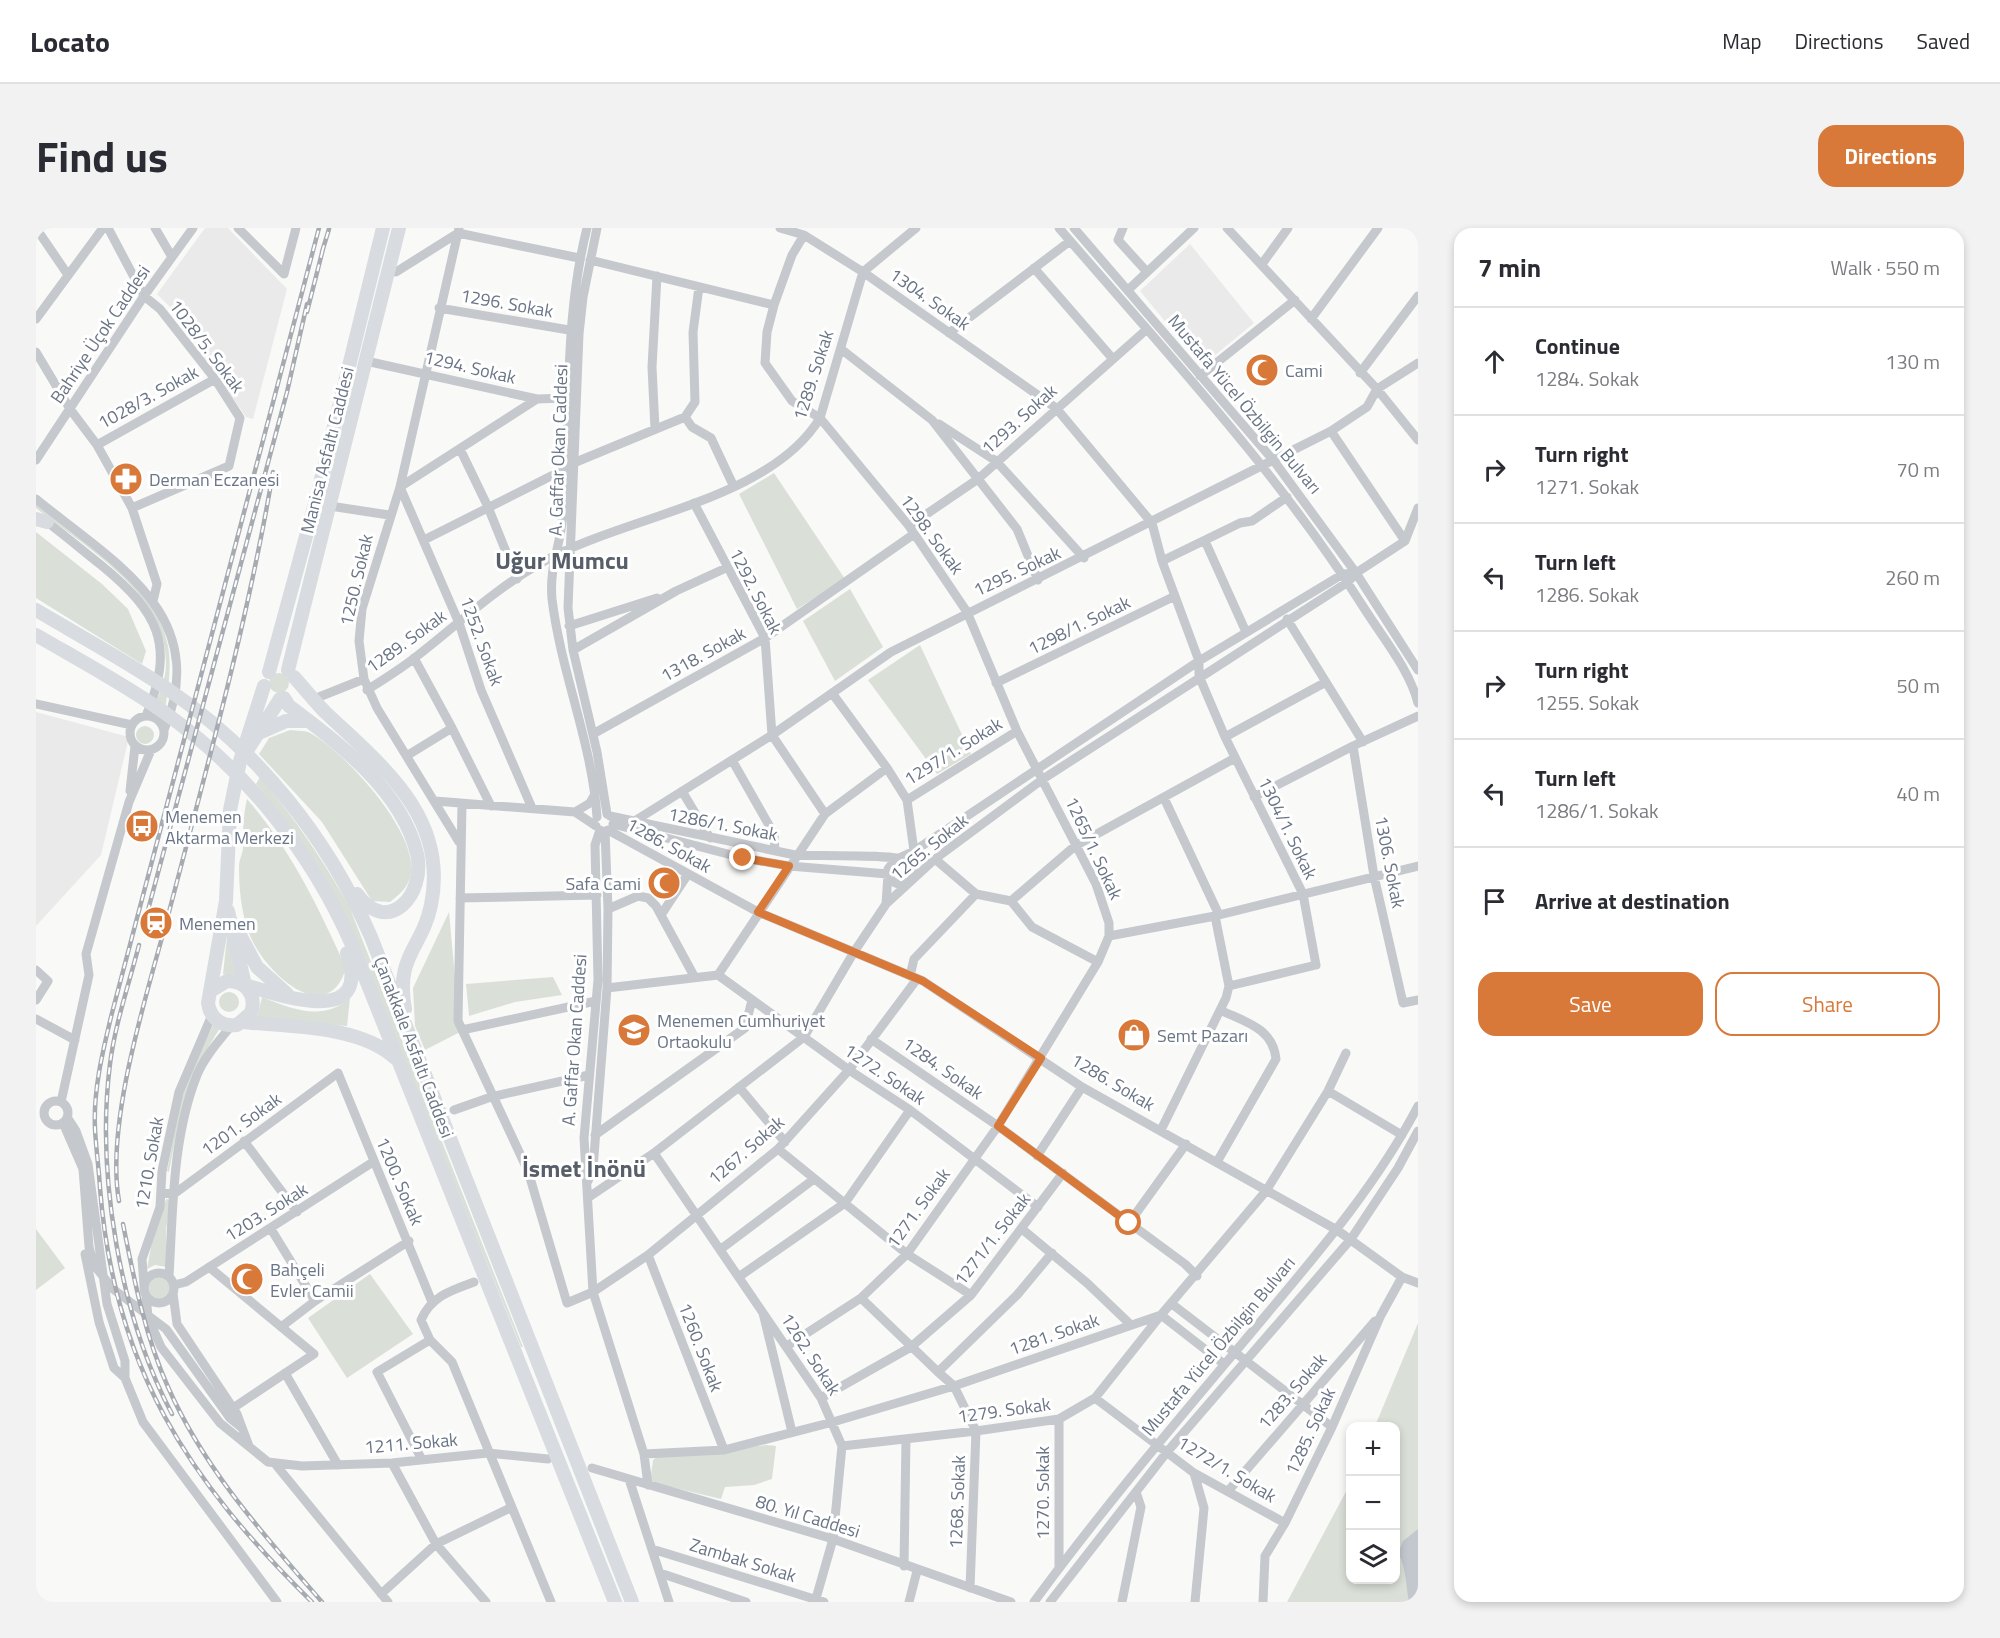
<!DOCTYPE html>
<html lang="en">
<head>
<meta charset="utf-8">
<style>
  :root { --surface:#fff; --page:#f2f2f3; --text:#2b2b33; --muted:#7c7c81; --line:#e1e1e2; --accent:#d87939 }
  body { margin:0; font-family:"Titillium Web",sans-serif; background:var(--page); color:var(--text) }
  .controls { position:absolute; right:18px; bottom:18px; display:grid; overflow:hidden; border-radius:12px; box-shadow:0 3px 9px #0003 }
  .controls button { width:54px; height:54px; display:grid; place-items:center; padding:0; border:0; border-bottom:2px solid var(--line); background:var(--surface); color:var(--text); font:30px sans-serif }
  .stop { position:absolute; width:18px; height:18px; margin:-14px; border:4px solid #d87939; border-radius:50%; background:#fff }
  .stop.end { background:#d87939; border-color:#fff; box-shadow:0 2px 6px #0008 }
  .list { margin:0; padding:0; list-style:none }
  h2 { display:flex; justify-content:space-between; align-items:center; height:78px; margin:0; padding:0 24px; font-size:26px }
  h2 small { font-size:20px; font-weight:400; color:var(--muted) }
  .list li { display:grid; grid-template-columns:39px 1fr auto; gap:18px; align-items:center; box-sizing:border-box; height:108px; padding:0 24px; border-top:2px solid var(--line) }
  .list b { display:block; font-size:22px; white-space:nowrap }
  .list p { margin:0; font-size:20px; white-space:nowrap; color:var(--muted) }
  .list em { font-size:20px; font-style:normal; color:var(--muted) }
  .actions { display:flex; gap:12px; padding:18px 24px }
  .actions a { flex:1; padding:14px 0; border:2px solid var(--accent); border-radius:18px; text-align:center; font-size:21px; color:var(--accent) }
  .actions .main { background:var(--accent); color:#fff }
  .icon { flex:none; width:33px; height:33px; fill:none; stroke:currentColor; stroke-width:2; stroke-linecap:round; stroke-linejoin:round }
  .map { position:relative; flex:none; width:1382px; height:1374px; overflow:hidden; border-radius:18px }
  header { display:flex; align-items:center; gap:36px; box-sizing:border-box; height:84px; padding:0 30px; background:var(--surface); border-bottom:2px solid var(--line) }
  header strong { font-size:28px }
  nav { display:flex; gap:33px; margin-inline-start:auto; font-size:21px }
  .intro { display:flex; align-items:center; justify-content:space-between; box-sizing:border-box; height:144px; padding:0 36px }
  h1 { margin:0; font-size:42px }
  .button { padding:15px 27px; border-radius:18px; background:var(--accent); color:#fff; font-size:21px; font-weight:700 }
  main { display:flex; gap:36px; padding:0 36px }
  aside { flex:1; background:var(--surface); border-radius:18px; box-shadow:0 3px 9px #0003 }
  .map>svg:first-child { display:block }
</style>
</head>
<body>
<header>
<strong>Locato</strong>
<nav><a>Map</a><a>Directions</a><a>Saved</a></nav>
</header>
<div class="intro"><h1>Find us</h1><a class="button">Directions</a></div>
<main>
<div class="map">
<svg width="1382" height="1374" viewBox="0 0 1382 1374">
  <rect width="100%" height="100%" fill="#f9f9f7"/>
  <path fill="#eaeaea" d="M169,0H192L251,61L217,191L210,189L134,79L121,66Z
    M1154,16L1218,95L1166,138L1104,63Z
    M0,484L93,509L65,627L0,698Z"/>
  <path fill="#dae0d8" d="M738,245L809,351L761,381L703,266Z
    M0,276C45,312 121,357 132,418C136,440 132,464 128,487L116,484C122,469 130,452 130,436C131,365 49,319 0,280Z
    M0,304L66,356L92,381L110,423L106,436L0,370Z
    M814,361L847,419L799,453L767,393Z
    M884,417L935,526L901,546L832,452Z
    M233 455a10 10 0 1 1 20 0a10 10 0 1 1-20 0Z
    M100 507a9 9 0 1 1 18 0a9 9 0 1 1-18 0Z
    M254,502C261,503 271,502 276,506C310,526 381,603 375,645C373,659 364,666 354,674L336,673L286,594L223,526L233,510Z
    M224,549C258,589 287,632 313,678L487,1119H485L367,828L248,590L220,556Z
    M211,571C254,620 283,680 310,740C290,805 223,739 212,702C205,682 203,660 203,639C203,632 206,627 207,621C207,603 207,588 211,571Z
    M413,684L424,804L389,822L379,798L377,760Z
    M192,700L204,750L187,746Z
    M517,749L526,767L479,774L433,788L430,756Z
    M183 774a10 10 0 1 1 20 0a10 10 0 1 1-20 0Z
    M226,769C256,781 287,794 314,770L311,798L221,790Z
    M177,797L184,800C151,851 144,886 133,944L131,943L148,859Z
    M130,971L135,972L130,1001V1039L119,1037L111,1041L116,1013Z
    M0,1001L29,1040L0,1062Z
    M334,1046L377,1106L311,1150L272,1090Z
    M112 1060a11 11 0 1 1 22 0a11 11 0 1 1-22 0Z
    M1382,1095V1374H1251L1314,1256V1352H1360V1198H1339Z
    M731,1217L740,1218L736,1251L718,1257L689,1259L685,1271L614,1254L617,1232L622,1228Z"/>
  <path fill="#c2c8ce" d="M1382,1301V1374H1373C1370,1359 1370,1338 1362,1325L1367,1313Z"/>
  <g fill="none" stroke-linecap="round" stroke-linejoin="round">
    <path stroke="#c5c8cc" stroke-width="9" d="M0,0L32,47
      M72,0L108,68L124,81L179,151L204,190L193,238L96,280
      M119,0L136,29
      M202,0L248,46L260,0
      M551,0C527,95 535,189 527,286C525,317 513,337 516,371C525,445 556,514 561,589
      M561,0L547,69L543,106L532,380L537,422L561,524L571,586
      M744,0L768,7L827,44L1020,180L1116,295L1126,333L1163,433V448L1189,509L1267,666L1280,737L1193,758
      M1023,0C1129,123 1241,243 1328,380C1347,410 1373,441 1382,475
      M1038,0L1238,233L1320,345L1382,442
      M1087,0L1082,12L1111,44
      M1191,0L1341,161L1382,212
      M554,32L738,77
      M1226,36L1252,0
      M998,40L1077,131
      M360,44L422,5L543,30
      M1092,62L1158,0
      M403,80L533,102
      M0,91L67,0
      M1275,91L1342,0
      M913,105L1034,13
      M805,121L896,192L981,301L1002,352
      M0,124L34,181L61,217L96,280L121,356L117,373
      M330,133L501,171L530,170
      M1324,145L1382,68
      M1164,148L1259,72
      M649,189L659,174L657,104L663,59
      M903,196L960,233L1048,330
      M619,201L616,139L621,48
      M1295,203L1369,313
      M61,217L179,151
      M424,221L452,279L481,351
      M0,232L108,68L157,0
      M540,234L649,189L656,199L675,210L698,259
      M364,259L423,395L445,462L496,580
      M364,259L501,171
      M0,271C77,334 177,386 128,502
      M294,278L353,287
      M7,291C27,306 46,322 65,337C122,384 140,416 110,488
      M873,298L942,251L1110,102
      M388,312L529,241
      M1169,313L1210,404
      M1126,333L1204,295L1216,293L1251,269
      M1251,391L1327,514
      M533,398L621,370
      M537,422L640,363L690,340
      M960,455L1139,368
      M331,462C348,451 365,441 381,428C421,397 460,360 505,335C586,288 733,274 784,190L827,44L880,0
      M796,465L851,540L871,572L878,623
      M278,471L328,451
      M0,476L96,497
      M94 505a17 17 0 1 1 34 0a17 17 0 1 1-34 0Z
      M416,500L455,578
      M557,506L729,410L878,306
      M1189,509L1290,454
      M1317,518L1338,648L1367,775L1382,772
      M372,527L416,500L378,430
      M696,532L738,606L739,623
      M94,563L99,518
      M646,563L674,610
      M1218,569L1317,518L1382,488
      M1128,570L1183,687
      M871,572L981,503
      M399,573L539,584L560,598
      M426,576L422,793L492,943L531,1075L557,1064L612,1027L742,921L813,842L881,751
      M539,584L554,575L559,566
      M789,586L851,540
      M574,588L759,627C778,628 864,626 873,633C879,638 878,644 876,651C866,661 852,656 852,641L859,632L878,623L922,594L1163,433L1307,346L1320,345
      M597,594L736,507L855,424L1295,203L1331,179L1341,161L1382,135
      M577,596L707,630L753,638L852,646L850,676
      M564,602L559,617L562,752L548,910L557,1064L608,1226L612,1257
      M572,602L722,684L887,753L1046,859L1301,1002L1366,1049L1382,1055
      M423,614L341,480L328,451L323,413L326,381L364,259L423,0
      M899,631L940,666
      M940,666L975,673L1039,618L1199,530
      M424,670L561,667
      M975,673L996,699L1062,734
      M572,681L602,668L612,670L620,678L658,748
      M625,687L652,646
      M1073,708L1179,688L1382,638
      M0,742L12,753L0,772
      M682,747L813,842L874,882L1002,979
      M874,748L878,731L940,666
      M571,760L682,747L789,586L736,507L729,410L658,275
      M0,791L39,812
      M426,802L560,773
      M835,811L962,898L1149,1036L1161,1048
      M703,859L749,914
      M1292,863L1366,907
      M8 885a12 12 0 1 1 24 0a12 12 0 1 1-24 0Z
      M25,874L53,747L50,726L93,574L115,522
      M418,882L455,869L553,847
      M31,889L40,903L52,936L71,1076L89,1133V1150L107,1194L241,1374
      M27,895L47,941L53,1019L58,1037L77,1061L130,1101L194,1190L206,1200
      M1125,902L1190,770L1193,758L1179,688
      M559,907L709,800L716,772
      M208,913L261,984
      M742,921L871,1026L935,1067
      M618,925L785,1170L806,1218L797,1311L779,1374
      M1001,928L1046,859
      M1181,934L1240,831C1237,800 1209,794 1184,782
      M492,943L548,942
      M552,953L557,941L571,760L572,681L569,603
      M125,965L138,966L302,845L396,1074
      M553,969L618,925L768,809L818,724L850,676L899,631L1007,551L1312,354L1320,345L1369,313L1382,280
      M1093,995L1150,916
      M235,1001L279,1073
      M986,1001L1051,1055L1095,1097
      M685,1021L778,951
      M49,1026L63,1094L78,1140L89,1150
      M612,1027L688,1222
      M173,1039L278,1126L197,1180
      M108 1060a15 15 0 1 1 30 0a15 15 0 1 1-30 0Z
      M133,1048C137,982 136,910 161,847C169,828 183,813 195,798
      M704,1048L809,975L874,882
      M438,1054C416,1062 395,1068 385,1092L394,1112L416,1134L515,1374
      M138,1057L150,1054L337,934
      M108,1058L106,1031L124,979L126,943L143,864L176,787
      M137,1065L141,1096L201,1186L213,1218
      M110,1068L112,1089L125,1119L184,1195L232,1234L266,1238L356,1235L452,1225L512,1231
      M825,1070L902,1144
      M1136,1076L1296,1199
      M727,1085L756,1204
      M1125,1087L1188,1136
      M245,1099L279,1073L373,1013
      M751,1118L825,1070L871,1026L962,898L1062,734L1073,708V695L1060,656L981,503L931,384L873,298L784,190L756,173L729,135L731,104L738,77L756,27L768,7
      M249,1145L302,1237
      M785,1170L875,1119L935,1067L1027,945
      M1059,1170L1158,1245L1249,1295
      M806,1218L940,1203L1023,1191L1059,1170L1125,1087
      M608,1226L688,1222L797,1194L918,1158L1125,1087L1230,963L1292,863L1310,825
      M386,1232L341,1144L394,1112
      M356,1235L400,1316L450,1374
      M240,1237L352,1374
      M556,1240L797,1311L975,1374
      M1158,1245L1168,1280L1159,1374
      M593,1251L633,1374
      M1193,1262L1339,1093
      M616,1321L788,1374
      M868,1338L870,1211
      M1023,1340V1191
      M624,1345L710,1374
      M934,1360L940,1203L918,1158L902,1144L981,1067L1016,1025
      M345,1366L400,1316L474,1280
      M873,1374L881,1343
      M998,1374C1066,1281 1141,1193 1215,1105C1275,1033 1338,962 1382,878
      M1014,1374L1131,1224L1315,1011L1362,940L1382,903
      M1086,1374L1105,1279L1100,1264
      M1227,1374L1229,1328L1249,1295L1296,1199L1345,1087L1366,1049"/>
    <path stroke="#d8dbdf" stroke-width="14" d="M0,291L11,294
      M0,382C44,408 90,433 133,462C222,523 292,610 335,709L596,1374
      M0,407C43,432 88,456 129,485C211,543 276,625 316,717L579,1374
      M252,442L363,0
      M233,444L281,268L347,0
      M258,449C269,461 278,473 289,484C346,538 413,589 395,677C386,721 359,727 369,781
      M248,470L253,478C302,515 366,562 381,626C390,665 353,710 321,666
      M225,504L250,493H273
      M212,521L244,471
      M192,683L209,757C243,767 337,801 311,725
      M204,707L221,739L251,766
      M176,762L191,753C210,753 221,767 215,785L201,797C185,799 174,790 172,775L190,673L194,582L204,533L228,458
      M206,794C253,799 324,797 359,830"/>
    <g stroke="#a6aab1" stroke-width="4.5">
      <path id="rail" d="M286,24L293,1
        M271,84L288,17
        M108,697L251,164L271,76
        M103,717C93,756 79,796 74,836C60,946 84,1088 136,1186
        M83,973C69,894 112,763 133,684C171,538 212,393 237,244
        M87,996C98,1051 109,1108 132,1159C168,1241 228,1307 286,1374
        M276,1374C151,1251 78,1139 64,960C63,941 60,921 59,901C57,862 67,822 76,785L283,0"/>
    </g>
    <use href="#rail" stroke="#fff" stroke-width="2" stroke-dasharray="7" stroke-linecap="butt"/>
  </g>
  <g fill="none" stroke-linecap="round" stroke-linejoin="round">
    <path stroke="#d87939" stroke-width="8" d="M707,630L753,638L722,684L887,753L1005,830L962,898L1093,995"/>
  </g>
  <defs>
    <g id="mosque-disc" transform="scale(1.725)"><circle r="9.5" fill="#d87939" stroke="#fff"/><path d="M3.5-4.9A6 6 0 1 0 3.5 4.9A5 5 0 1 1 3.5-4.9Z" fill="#fff"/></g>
    <g id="pharmacy-disc" transform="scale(1.725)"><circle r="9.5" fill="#d87939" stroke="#fff"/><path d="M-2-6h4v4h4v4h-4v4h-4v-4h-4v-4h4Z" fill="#fff"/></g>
    <g id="bus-disc" transform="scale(1.725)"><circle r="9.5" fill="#d87939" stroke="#fff"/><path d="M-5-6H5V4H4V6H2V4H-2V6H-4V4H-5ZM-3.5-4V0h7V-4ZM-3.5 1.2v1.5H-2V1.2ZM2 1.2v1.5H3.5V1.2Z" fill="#fff"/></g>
    <g id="station-disc" transform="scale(1.725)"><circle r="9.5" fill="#d87939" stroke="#fff"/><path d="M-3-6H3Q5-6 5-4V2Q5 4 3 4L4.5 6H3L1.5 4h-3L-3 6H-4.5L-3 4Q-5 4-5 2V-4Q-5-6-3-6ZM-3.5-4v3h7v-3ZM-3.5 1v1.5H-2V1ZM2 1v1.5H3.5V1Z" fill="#fff"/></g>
    <g id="school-disc" transform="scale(1.725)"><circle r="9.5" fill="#d87939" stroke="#fff"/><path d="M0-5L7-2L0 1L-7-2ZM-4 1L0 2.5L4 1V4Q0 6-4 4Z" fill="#fff"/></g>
    <g id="shop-disc" transform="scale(1.725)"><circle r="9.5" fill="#d87939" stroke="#fff"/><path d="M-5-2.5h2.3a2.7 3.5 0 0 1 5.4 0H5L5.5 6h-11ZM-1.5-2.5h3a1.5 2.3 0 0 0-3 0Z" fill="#fff"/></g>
  </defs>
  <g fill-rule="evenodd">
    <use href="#mosque-disc" x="1226" y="142"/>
    <use href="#pharmacy-disc" x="90" y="251"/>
    <use href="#bus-disc" x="106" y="598"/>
    <use href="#mosque-disc" x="628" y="655"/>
    <use href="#station-disc" x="120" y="695"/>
    <use href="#school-disc" x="598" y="802"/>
    <use href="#shop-disc" x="1098" y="807"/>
    <use href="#mosque-disc" x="211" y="1051"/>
  </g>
  <g text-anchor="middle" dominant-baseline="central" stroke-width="6" stroke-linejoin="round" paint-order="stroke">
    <g font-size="18" fill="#6a7586" stroke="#fff">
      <text transform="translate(894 71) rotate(35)">1304. Sokak</text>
      <text transform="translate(471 75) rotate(10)">1296. Sokak</text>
      <text transform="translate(64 106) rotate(-56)">Bahriye Üçok Caddesi</text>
      <text transform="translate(171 118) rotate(53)">1028/5. Sokak</text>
      <text transform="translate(434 139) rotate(13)">1294. Sokak</text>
      <text transform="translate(777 147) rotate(-72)">1289. Sokak</text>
      <text transform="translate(112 169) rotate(-29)">1028/3. Sokak</text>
      <text transform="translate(1209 176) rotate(50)">Mustafa Yücel Özbilgin Bulvarı</text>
      <text transform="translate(983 191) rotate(-42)">1293. Sokak</text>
      <text transform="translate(291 222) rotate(-76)">Manisa Asfaltı Caddesi</text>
      <text transform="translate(522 222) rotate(-88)">A. Gaffar Okan Caddesi</text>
      <text transform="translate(896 306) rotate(54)">1298. Sokak</text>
      <text transform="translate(981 343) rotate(-25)">1295. Sokak</text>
      <text transform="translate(320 352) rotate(-77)">1250. Sokak</text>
      <text transform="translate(720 363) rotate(63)">1292. Sokak</text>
      <text transform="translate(1043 397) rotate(-26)">1298/1. Sokak</text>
      <text transform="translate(370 413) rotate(-36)">1289. Sokak</text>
      <text transform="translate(446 413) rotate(70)">1252. Sokak</text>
      <text transform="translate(667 426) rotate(-29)">1318. Sokak</text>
      <text transform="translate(917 523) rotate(-32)">1297/1. Sokak</text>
      <text transform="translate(687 596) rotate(11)">1286/1. Sokak</text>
      <text transform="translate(1252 600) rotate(64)">1304/1. Sokak</text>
      <text transform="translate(633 617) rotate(29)">1286. Sokak</text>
      <text transform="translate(893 619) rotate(-39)">1265. Sokak</text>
      <text transform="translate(1058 620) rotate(65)">1265/1. Sokak</text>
      <text transform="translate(1354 634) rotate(79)">1306. Sokak</text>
      <text transform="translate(538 812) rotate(-86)">A. Gaffar Okan Caddesi</text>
      <text transform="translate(378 819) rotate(69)">Çanakkale Asfaltı Caddesi</text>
      <text transform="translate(907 840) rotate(35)">1284. Sokak</text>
      <text transform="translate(849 846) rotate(34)">1272. Sokak</text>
      <text transform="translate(1077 854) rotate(31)">1286. Sokak</text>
      <text transform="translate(205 896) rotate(-36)">1201. Sokak</text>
      <text transform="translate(710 922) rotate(-41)">1267. Sokak</text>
      <text transform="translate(113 935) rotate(-80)">1210. Sokak</text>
      <text transform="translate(364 953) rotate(67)">1200. Sokak</text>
      <text transform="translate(882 980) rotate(-54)">1271. Sokak</text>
      <text transform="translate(230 984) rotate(-32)">1203. Sokak</text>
      <text transform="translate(956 1011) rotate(-52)">1271/1. Sokak</text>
      <text transform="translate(1018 1106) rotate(-19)">1281. Sokak</text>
      <text transform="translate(1182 1118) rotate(-50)">Mustafa Yücel Özbilgin Bulvarı</text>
      <text transform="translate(665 1119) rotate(69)">1260. Sokak</text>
      <text transform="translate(775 1126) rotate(57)">1262. Sokak</text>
      <text transform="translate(1256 1163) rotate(-49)">1283. Sokak</text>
      <text transform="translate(968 1182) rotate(-8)">1279. Sokak</text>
      <text transform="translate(1274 1203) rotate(-65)">1285. Sokak</text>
      <text transform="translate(375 1215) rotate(-5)">1211. Sokak</text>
      <text transform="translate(1191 1241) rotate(31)">1272/1. Sokak</text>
      <text transform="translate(1006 1265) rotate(-90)">1270. Sokak</text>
      <text transform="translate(921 1274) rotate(-88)">1268. Sokak</text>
      <text transform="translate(772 1288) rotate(17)">80. Yıl Caddesi</text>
      <text transform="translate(707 1332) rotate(17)">Zambak Sokak</text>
    </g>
    <g font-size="18" fill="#6a7586" stroke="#fff" text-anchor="start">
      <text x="1249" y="142">Cami</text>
      <text x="113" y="251">Derman Eczanesi</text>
      <text x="129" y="588">Menemen<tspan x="129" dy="21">Aktarma Merkezi</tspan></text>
      <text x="605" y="655" text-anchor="end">Safa Cami</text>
      <text x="143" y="695">Menemen</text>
      <text x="621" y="792">Menemen Cumhuriyet<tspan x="621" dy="21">Ortaokulu</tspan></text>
      <text x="1121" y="807">Semt Pazarı</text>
      <text x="234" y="1041">Bahçeli<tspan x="234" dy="21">Evler Camii</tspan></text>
    </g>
    <g font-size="24" font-weight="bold" fill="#585f6b" stroke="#fff">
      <text x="526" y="332">Uğur Mumcu</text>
      <text x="548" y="940">İsmet İnönü</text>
    </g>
  </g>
</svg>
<div class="controls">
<button>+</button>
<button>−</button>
<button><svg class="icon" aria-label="layers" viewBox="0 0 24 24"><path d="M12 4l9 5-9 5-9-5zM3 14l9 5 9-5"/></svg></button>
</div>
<div class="stop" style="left:1093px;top:995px"></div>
<div class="stop end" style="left:707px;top:630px"></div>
</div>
<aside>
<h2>7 min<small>Walk · 550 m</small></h2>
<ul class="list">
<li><svg class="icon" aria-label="ahead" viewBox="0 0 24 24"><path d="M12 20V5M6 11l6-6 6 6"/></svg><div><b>Continue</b><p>1284. Sokak</p></div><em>130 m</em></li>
<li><svg class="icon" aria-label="right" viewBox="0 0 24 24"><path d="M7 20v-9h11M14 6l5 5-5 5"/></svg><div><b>Turn right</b><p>1271. Sokak</p></div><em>70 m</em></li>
<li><svg class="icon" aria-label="left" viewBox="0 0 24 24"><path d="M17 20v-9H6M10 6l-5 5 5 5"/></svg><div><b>Turn left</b><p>1286. Sokak</p></div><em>260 m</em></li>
<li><svg class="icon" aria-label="right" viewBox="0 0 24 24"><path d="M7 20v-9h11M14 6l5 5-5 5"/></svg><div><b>Turn right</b><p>1255. Sokak</p></div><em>50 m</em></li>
<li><svg class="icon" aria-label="left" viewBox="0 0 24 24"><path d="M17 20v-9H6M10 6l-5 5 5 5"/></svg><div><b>Turn left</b><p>1286/1. Sokak</p></div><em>40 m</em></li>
<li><svg class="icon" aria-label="arrive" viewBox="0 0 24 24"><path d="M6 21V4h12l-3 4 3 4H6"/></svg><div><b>Arrive at destination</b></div></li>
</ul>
<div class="actions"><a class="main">Save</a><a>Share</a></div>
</aside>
</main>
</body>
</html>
